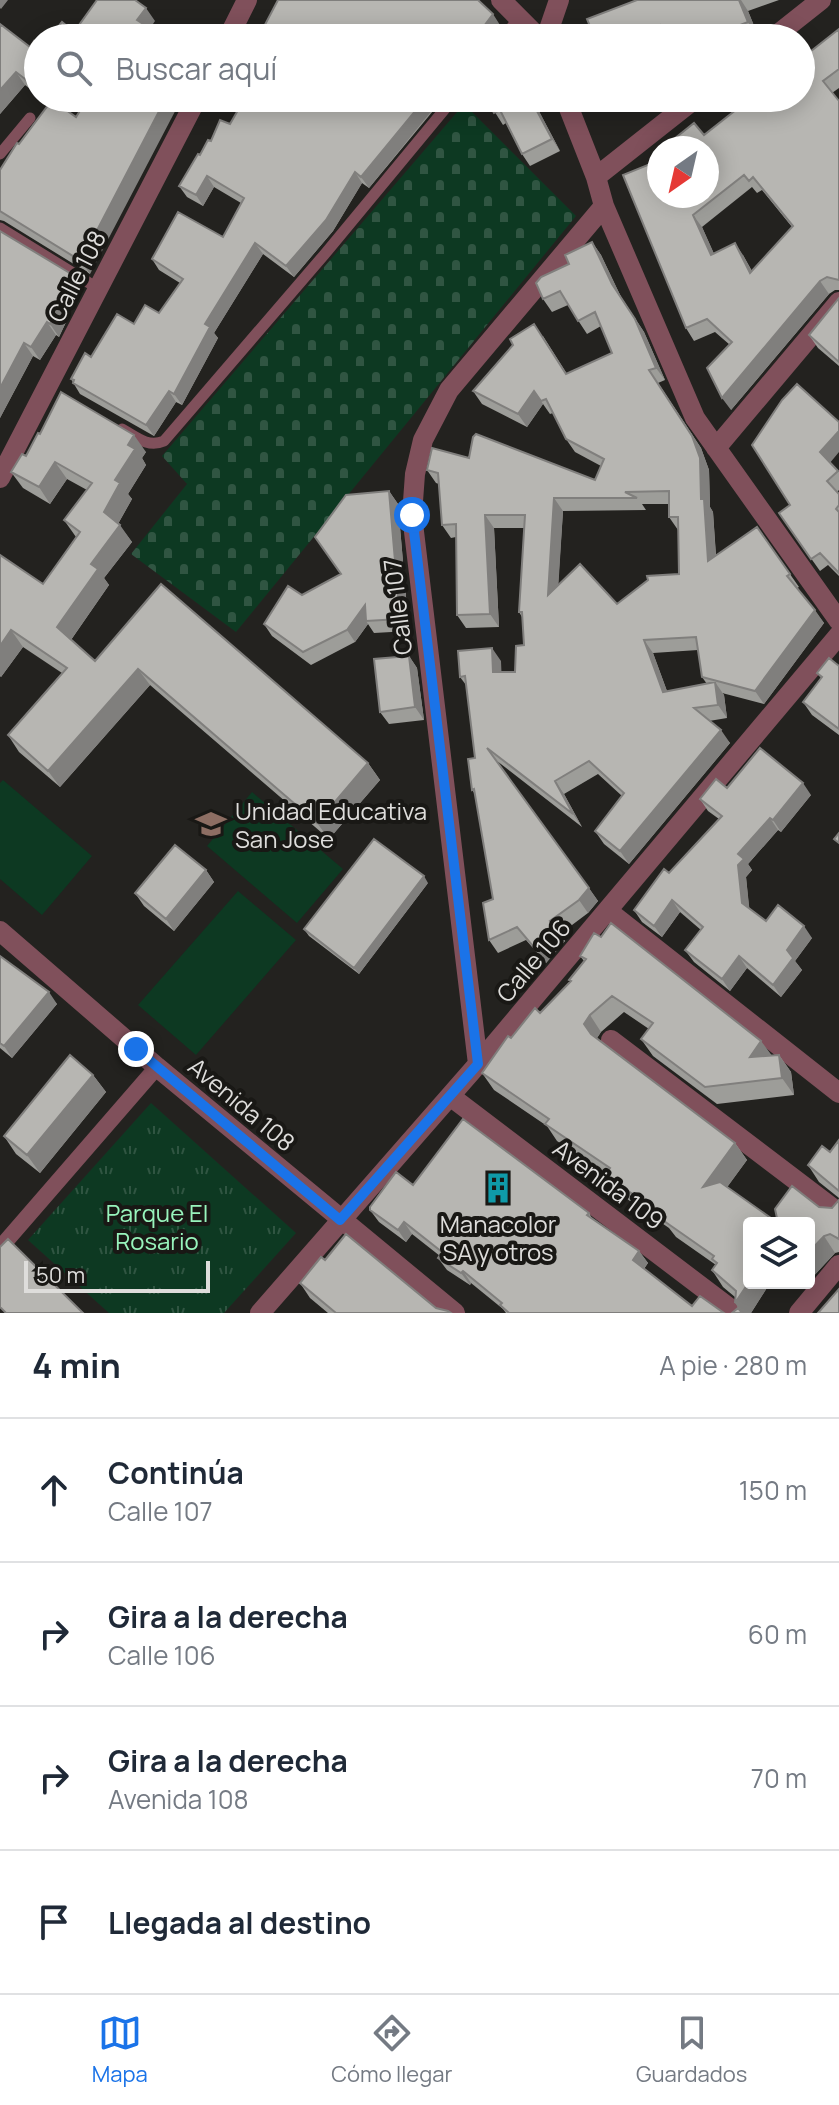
<!DOCTYPE html>
<html lang="es">
<head>
<meta charset="utf-8">
<style>
  :root { --surface:#fff; --page:#f2f2f3; --text:#1f2937; --muted:#747a83; --line:#e0e1e3; --accent:#1a73e8 }
  body { margin:0; font-family:Manrope,sans-serif; background:var(--page); color:var(--text) }
  .controls { position:absolute; right:24px; bottom:24px; display:grid; overflow:hidden; border-radius:8px; box-shadow:0 4px 20px #0003 }
  .controls button { width:72px; height:72px; display:grid; place-items:center; padding:0; border:0; border-bottom:2px solid var(--line); background:var(--surface); color:var(--text); font:40px sans-serif }
  .compass { position:absolute; left:647px; top:136px; width:72px; height:72px; border-radius:50%; background:var(--surface); box-shadow:0 4px 20px #0003; rotate:214deg }
  .scale { position:absolute; left:24px; bottom:20px; width:186px; box-sizing:border-box; padding-left:8px; border:4px solid #dedddb; border-top:0; font-size:22px; line-height:28px; white-space:nowrap; color:#dedddb; -webkit-text-stroke:6px #191815; paint-order:stroke }
  .stop { position:absolute; width:24px; height:24px; margin:-18px; border:6px solid #1a73e8; border-radius:50%; background:#fff }
  .stop.end { background:#1a73e8; border-color:#fff; box-shadow:0 2px 8px #0008 }
  .list { margin:0; padding:0; list-style:none }
  h2 { display:flex; justify-content:space-between; align-items:center; height:104px; margin:0; padding:0 32px; font-size:34px }
  h2 small { font-size:26px; font-weight:400; color:var(--muted) }
  .list li { display:grid; grid-template-columns:52px 1fr auto; gap:24px; align-items:center; box-sizing:border-box; height:144px; padding:0 32px; border-top:2px solid var(--line) }
  .list b { display:block; font-size:30px; white-space:nowrap }
  .list p { margin:0; font-size:26px; white-space:nowrap; color:var(--muted) }
  .list em { font-size:26px; font-style:normal; color:var(--muted) }
  .icon { flex:none; width:44px; height:44px; fill:none; stroke:currentColor; stroke-width:2; stroke-linecap:round; stroke-linejoin:round }
  .map { position:relative; flex:none; width:839px; height:1313px; overflow:hidden }
  .search { position:absolute; background:var(--surface); box-shadow:0 4px 20px #0003; left:24px; right:24px; top:24px; height:88px; display:flex; align-items:center; gap:20px; box-sizing:border-box; padding:0 28px; border-radius:44px; color:var(--muted); font-size:30px }
  .sheet { height:680px; background:var(--surface) }
  nav { display:flex; justify-content:space-around; align-items:center; box-sizing:border-box; height:112px; border-top:2px solid var(--line); background:var(--surface); font-size:22px; color:var(--muted) }
  nav a { display:grid; justify-items:center; gap:4px }
  nav .on { color:var(--accent) }
  .map>svg:first-child { display:block }
</style>
</head>
<body>
<div class="map">
<svg width="839" height="1313" viewBox="0 0 839 1313">
  <defs>
    <pattern id="cemetery-stones" width="16" height="16" patternUnits="userSpaceOnUse" patternTransform="scale(2)"><rect width="16" height="16" fill="#0d3922"/><path d="M2 7V4a2 2 0 0 1 4 0v3zM10 15v-3a2 2 0 0 1 4 0v3z" fill="#305542"/></pattern>
    <pattern id="park-tufts" width="24" height="20" patternUnits="userSpaceOnUse" patternTransform="scale(2)"><rect width="24" height="20" fill="#0d3922"/><path d="M3 7l-1-3M5 7V3M7 7l1-3M15 17l-1-3M17 17v-4M19 17l1-3" fill="none" stroke="#305542"/></pattern>
  </defs>
  <rect width="100%" height="100%" fill="#23221f"/>
  <path fill="url(#cemetery-stones)" d="M464,104L576,216L236,632L131,554L187,484L162,456Z"/>
  <path fill="url(#park-tufts)" d="M151,1103L296,1233L224,1313H109L28,1240Z"/>
  <path fill="#0d3922" d="M3,780L92,856L42,915L0,879V783Z
    M252,792L343,869L297,923L207,846Z
    M238,891L296,940L196,1055L138,1005Z"/>
  <g fill="none" stroke-linecap="round" stroke-linejoin="round">
    <path stroke="#80505b" stroke-width="11" d="M503,38L520,17
      M0,154L30,118
      M0,228L99,289
      M122,429C136,437 148,448 164,441L324,255L454,98"/>
    <path stroke="#80505b" stroke-width="16" d="M0,1248L157,1067"/>
    <path stroke="#80505b" stroke-width="20" d="M501,0L539,38
      M228,38L247,0
      M546,38L559,0
      M773,38L821,0
      M565,98L596,177L604,206L695,418L839,621
      M596,177L696,98
      M716,448L839,302
      M0,478L197,98
      M608,911L839,1093
      M611,1040L839,1213
      M478,1064L412,515L415,474L423,440L449,390L604,206
      M450,1096L736,1313
      M260,1313L478,1064L839,635
      M799,1313L839,1265"/>
    <path stroke="#80505b" stroke-width="20" d="M0,931L157,1067L455,1313"/>
  </g>
  <path fill="#9d9d99" fill-rule="evenodd" d="M637,0H779L748,11L759,38H590Z
    M0,24L30,47L38,45V95L25,85L0,114Z
    M839,29V88L832,93L839,101V290H835L829,294L731,410L730,345L715,332L694,341L686,328L648,165L704,135ZM752,187L757,193L762,190L792,227L752,271L743,255L714,254L702,227Z
    M486,98H532L560,151L530,166L522,154L506,123L503,125Z
    M104,103L90,274L4,221L0,220V170L19,144Z
    M438,105L369,188L362,183L333,231L294,277L263,254L214,333L218,338L182,405L176,402L154,436L80,394L71,379L91,357L134,324L159,313L180,283L159,270L152,259L223,237L241,203L214,187L203,206L187,197L179,186L211,141L230,124Z
    M0,231L82,288L65,317L67,320L59,337L56,335L40,360L33,356L0,418Z
    M592,242L601,255L621,297L644,332L665,380L658,383L701,448L709,470L710,507L713,512L716,555L757,527L799,587L797,588L824,623L764,704L722,693L724,695L727,718L709,721L730,743L629,864L604,844L595,831L622,796L598,774L564,794L582,827L497,761L598,901L588,913L560,934L565,941L546,963L526,940L498,953L489,940L493,899L475,794L472,790L475,758L466,685L460,677L501,661V672H515L524,645L522,617L519,612L524,528H494L499,627L466,628L457,615L456,537L451,538L442,525L439,484L436,483L427,470L469,458L595,480L601,466L575,452L566,439L553,413L550,414L543,404L527,427L482,404L473,391L543,336L567,374L612,353L601,326L587,334L568,305L552,312L543,299L569,264ZM642,504H669V517L678,530L679,574L617,604L558,585L563,511L646,510ZM698,650L702,677L707,684L667,691L653,653Z
    M839,298V366L818,348L809,335Z
    M40,434L146,452L142,458L146,465L128,494L132,499L118,524L132,542L104,578L109,585L71,640L95,661L161,584L368,763L380,780L329,839L150,685L60,787L19,752L8,735L62,673L23,647L1,677L0,676V555L43,584L76,537L64,520L87,490L67,479L50,504L23,488L11,472L26,456Z
    M830,462L839,472V490L837,492L839,494V576L828,565L820,571L781,516Z
    M389,491L398,504L409,631L374,633L368,624L355,642L311,665L272,636L264,624L302,595L341,574Z
    M409,656L417,668L424,720L389,724L380,712Z
    M839,666V735L812,715L803,702L821,678L817,673Z
    M727,788L811,795L781,832L778,830L748,864L752,870L746,877L749,908L766,921L812,938L795,961L802,970L781,997L747,968L730,991L694,962L685,950L701,930L680,912L662,937L642,922L634,910L719,819L708,811L700,799Z
    M206,870L214,882L174,931L144,906L135,893Z
    M428,883L359,974L309,936L304,929Z
    M0,956L57,1004L12,1058L0,1048Z
    M580,956L771,1055H779L791,1072L794,1095L717,1104L653,1056L641,1039L649,1029L624,1012L601,1032L597,1038L735,1143L747,1160L727,1187L778,1223L819,1207L832,1208L839,1200V1252L835,1253L809,1281V1223H749L770,1283L751,1313H732L738,1308L735,1297L723,1287L712,1270L716,1265L676,1237L669,1228L617,1192L605,1175L606,1174L557,1141L547,1126L494,1090L482,1073L511,1038L540,1013L570,982L569,980L584,961Z
    M93,1075L106,1092L40,1173L16,1154L4,1136Z
    M839,1140V1198L819,1182L808,1165L830,1152Z
    M413,1185L589,1213L593,1220L639,1251L648,1263L644,1269L692,1306L724,1313H506L503,1309L471,1283L470,1285L447,1270L438,1258L440,1256L412,1234L406,1242L379,1222L370,1210Z
    M325,1260L436,1308L451,1313H328L310,1298L300,1283Z"/>
  <path fill="#807f7d" d="M0,0H8L1,9L0,8Z
    M739,0H741L748,11L759,38L748,22Z
    M146,8L155,21L147,33L137,20Z
    M493,14L500,25L491,38H475Z
    M16,72L25,85L0,114V90Z
    M166,98H182L90,274L81,261Z
    M426,98H442L369,188L361,177Z
    M530,98H532L560,151L552,139Z
    M355,172L362,183L333,231L294,277L286,266Z
    M207,176L214,187L203,206L196,195Z
    M693,215L702,227L720,267L711,255Z
    M592,242L601,255L621,297L644,332L665,380L656,368L612,284Z
    M255,243L263,254L214,333L218,338L182,405L174,394L205,324Z
    M735,243L743,255L759,285L750,273Z
    M73,275L82,288L65,317L67,320L59,337L50,324L56,305Z
    M820,281L829,294L731,410L722,398Z
    M47,322L56,335L40,360L31,347Z
    M24,343L33,356L0,418V388Z
    M658,383L701,448L709,470L710,507L713,512L717,574L708,561L701,499Z
    M169,391L176,402L154,436L146,425Z
    M534,391L543,404L527,427L518,414Z
    M839,431V452L829,464L820,452Z
    M134,435L146,452L142,458L146,465L128,494L132,499L115,529L104,512L128,445Z
    M55,462L67,479L50,504L39,487Z
    M389,491L398,504L409,631L400,619Z
    M554,498L563,511L557,608L548,595Z
    M485,515L494,528L499,627L490,614Z
    M120,525L132,542L104,578L109,585L68,644L57,627L91,564Z
    M365,605L366,621L368,624L355,642L347,630Z
    M815,610L824,623L764,704L755,691Z
    M11,630L23,647L1,677L0,675V646Z
    M644,640L653,653L672,705L663,692Z
    M492,648L501,661L502,685L493,672Z
    M409,656L417,668L424,720L415,707Z
    M138,669L150,685L60,787L48,771Z
    M715,682L724,695L727,718L718,705Z
    M721,730L730,743L629,864L620,851Z
    M368,763L380,780L329,839L317,823Z
    M555,781L564,794L582,827L573,814Z
    M803,783L811,795L781,832L773,820Z
    M770,818L778,830L748,864L752,870L746,877L750,914L742,903L738,865V854Z
    M206,870L214,882L174,931L166,919Z
    M424,876L428,883L359,974L354,968Z
    M589,888L598,901L588,913L579,900Z
    M672,900L680,912L662,937L654,926Z
    M804,926L812,938L795,961L802,970L781,997L773,985L787,950Z
    M556,928L565,941L546,963L537,951Z
    M739,956L747,968L730,991L722,979Z
    M49,992L57,1004L12,1058L4,1046Z
    M590,1015L601,1032L595,1041L584,1024Z
    M761,1041L773,1057H750Z
    M779,1055L791,1072L794,1095L782,1078Z
    M93,1075L106,1092L40,1173L27,1155Z
    M735,1143L747,1160L715,1204L703,1187Z
    M404,1222L412,1234L406,1242L398,1230Z
    M824,1236L835,1253L809,1281V1252Z
    M639,1251L648,1263L641,1272L633,1260Z
    M463,1271L471,1283L470,1285L461,1273Z
    M749,1282V1283H770L751,1313H742L735,1303Z"/>
  <path fill="#b7b6b2" stroke="#807f7d" stroke-width="2" fill-rule="evenodd" d="M97,0H135L146,8L137,20L165,38H105L99,34L96,38H49L62,22L74,32Z
    M278,0H478L493,14L475,38H258Z
    M637,0H739L748,22L707,38H665L660,25L628,38H590L594,36L587,19Z
    M0,24L30,47L34,41L38,45V89L16,72L0,90Z
    M839,29V69L823,81L839,101V280L827,277L820,281L722,398L707,368L732,342L707,319L686,328L623,175L648,165L659,156V196H707V148L664,147L694,123L704,135L751,98H801V59ZM744,175L749,181L753,177L793,226L750,273L735,243L711,255L693,215Z
    M88,98H96L104,103L106,98H166L81,261L0,211V170L17,143L19,144L52,100L76,117Z
    M245,98H426L361,177L355,172L326,220L286,266L255,243L205,324L210,327L174,394L169,391L146,425L73,383L74,380L71,379L85,353L91,357L117,314L134,324L145,305L159,313L183,279L152,259L178,212L223,237L244,198L207,176L196,195L179,186L198,154L200,155L208,140L211,141L220,120L230,124Z
    M486,98H530L552,139L522,154L500,110L494,113Z
    M0,231L73,275L56,305L58,307L50,324L47,322L31,347L24,343L0,388Z
    M592,242L612,284L635,319L656,368L649,370L692,436L700,458L701,499H704L708,561L757,527L790,574L787,576L815,610L755,691L702,677L696,637L644,640L663,692L715,682L718,705L694,708L721,730L620,851L595,831L624,793L589,761L555,781L573,814L487,748L589,888L579,900L550,921L556,928L537,951L517,927L489,940L483,903L493,899L474,789L472,790L468,759L475,758L465,676L460,677L458,651L492,648L493,672H515L516,646L524,645L522,612H519L525,515H485L490,614L457,615L456,524L442,525L438,473L427,470L432,448L469,458L473,437L476,434L595,480L604,459L566,439L546,399L541,401L534,391L518,414L473,391L513,345L510,339L534,324L566,374L612,353L595,312L578,321L560,291L543,299L536,283L541,277L569,264L565,255ZM669,491V517H678L679,574L647,576L648,580L617,604L580,564L548,595L554,498H637L625,492Z
    M839,298V362L809,335Z
    M797,384L839,422V431L820,452L838,471L827,481L839,494V505L836,509L839,512V573L820,553L811,559L781,516L779,513L790,505L752,445L782,400Z
    M61,392L134,435L128,445L135,449L115,480L120,483L104,512L120,525L91,564L98,569L57,627L95,661L161,584L368,763L317,823L138,669L48,771L8,735L67,668L11,630L0,646V555L43,584L80,532L64,520L92,483L55,462L39,487L11,472L22,454L26,456L38,433L40,434Z
    M389,491L400,619L366,621L365,605L347,630L303,652L264,624L288,586L302,595L341,574L315,537L346,495Z
    M409,656L415,707L380,712L374,659Z
    M829,658L839,666V729L803,702L822,677L817,673Z
    M760,748L803,783L773,820L770,818L738,854L744,859L738,865L742,903L766,921L778,905L804,926L787,950L793,958L773,985L739,956L722,979L685,950L703,927L672,900L654,926L634,910L664,869L669,873L722,816L700,799L716,779L727,788Z
    M839,833V843L834,839Z
    M374,839L424,876L354,968L304,929Z
    M175,845L206,870L166,919L135,893Z
    M611,923L761,1041L750,1057L779,1055L782,1078L705,1087L641,1039L653,1023L612,996L590,1015L584,1024L591,1034L735,1143L703,1187L720,1182L778,1223L775,1209L792,1186L819,1207L832,1208L839,1200V1239L830,1234L824,1236L809,1252V1223H749V1282L735,1303L736,1291L712,1270L717,1263L712,1259L714,1256L664,1221L666,1217L605,1175L610,1168L545,1124L549,1119L482,1073L508,1036L511,1038L535,1008L540,1013L571,981L569,980L586,959L580,956L594,933L601,937Z
    M0,956L49,992L4,1046L0,1043Z
    M70,1055L93,1075L27,1155L4,1136Z
    M463,1119L589,1213L587,1215L639,1251L633,1260L692,1306L700,1296L724,1313H509L500,1305L502,1303L463,1271L461,1273L438,1258L442,1252L404,1222L398,1230L370,1210V1207L396,1172L413,1185Z
    M839,1140V1191L808,1165L822,1146L830,1152Z
    M346,1234L436,1308L448,1311L451,1313H336L300,1283L321,1257L325,1260Z
    M8,1239L83,1313H6L0,1307V1247Z
    M839,1289V1313H818Z
    M738,1308L742,1313H732Z"/>
  <g fill="none" stroke-linecap="round" stroke-linejoin="round">
    <path stroke="#1a73e8" stroke-width="10" d="M136,1049L340,1220L478,1064L412,515"/>
  </g>
  <defs>
    <g id="school-bare" transform="scale(2.4)"><path d="M0-5L7-2L0 1L-7-2ZM-4 1L0 2.5L4 1V4Q0 6-4 4Z" fill="#8d6e63" stroke="#191815" stroke-width="2.5" paint-order="stroke"/></g>
    <g id="building-bare" transform="scale(2.4)"><path d="M-4-6H4V6H1V3H-1V6H-4ZM-2.5-4.3h1.7v1.8h-1.7ZM.8-4.3h1.7v1.8H.8ZM-2.5-1h1.7V.8h-1.7ZM.8-1h1.7V.8H.8Z" fill="#0f9aa8" stroke="#191815" stroke-width="2.5" paint-order="stroke"/></g>
  </defs>
  <g fill-rule="evenodd">
    <use href="#school-bare" x="211" y="824"/>
    <use href="#building-bare" x="498" y="1188"/>
  </g>
  <g text-anchor="middle" dominant-baseline="central" stroke-width="8" stroke-linejoin="round" paint-order="stroke">
    <g font-size="24" fill="#dedddb" stroke="#191815">
      <text transform="translate(76 276) rotate(-63)">Calle 108</text>
      <text transform="translate(397 607) rotate(-97)">Calle 107</text>
      <text transform="translate(533 960) rotate(-50)">Calle 106</text>
      <text transform="translate(242 1104) rotate(40)">Avenida 108</text>
      <text transform="translate(609 1184) rotate(37)">Avenida 109</text>
    </g>
    <g font-size="24" fill="#dedddb" stroke="#191815" text-anchor="start">
      <text x="235" y="810">Unidad Educativa<tspan x="235" dy="28">San Jose</tspan></text>
      <text x="498" y="1223" text-anchor="middle">Manacolor<tspan x="498" dy="28">SA y otros</tspan></text>
    </g>
    <g font-size="24" fill="#98f4bc" stroke="#191815">
      <text x="157" y="1212">Parque El<tspan x="157" dy="28">Rosario</tspan></text>
    </g>
  </g>
</svg>
<div class="controls">
<button><svg class="icon" aria-label="layers" viewBox="0 0 24 24"><path d="M12 4l9 5-9 5-9-5zM3 14l9 5 9-5"/></svg></button>
</div>
<svg class="compass" viewBox="-18 -18 36 36"><path d="M0-13l5 13h-10z" fill="#e53935"/><path d="M0 13l5-13h-10z" fill="#747a83"/></svg>
<div class="scale">50 m</div>
<div class="stop" style="left:412px;top:515px"></div>
<div class="stop end" style="left:136px;top:1049px"></div>
<div class="search"><svg class="icon" aria-label="search" viewBox="0 0 24 24"><circle cx="10" cy="10" r="6"/><path d="M15 15l6 6"/></svg>Buscar aquí</div>
</div>
<section class="sheet">
<h2>4 min<small>A pie · 280 m</small></h2>
<ul class="list">
<li><svg class="icon" aria-label="ahead" viewBox="0 0 24 24"><path d="M12 20V5M6 11l6-6 6 6"/></svg><div><b>Continúa</b><p>Calle 107</p></div><em>150 m</em></li>
<li><svg class="icon" aria-label="right" viewBox="0 0 24 24"><path d="M7 20v-9h11M14 6l5 5-5 5"/></svg><div><b>Gira a la derecha</b><p>Calle 106</p></div><em>60 m</em></li>
<li><svg class="icon" aria-label="right" viewBox="0 0 24 24"><path d="M7 20v-9h11M14 6l5 5-5 5"/></svg><div><b>Gira a la derecha</b><p>Avenida 108</p></div><em>70 m</em></li>
<li><svg class="icon" aria-label="arrive" viewBox="0 0 24 24"><path d="M6 21V4h12l-3 4 3 4H6"/></svg><div><b>Llegada al destino</b></div></li>
</ul>
</section>
<nav>
<a class="on"><svg class="icon" aria-label="map" viewBox="0 0 24 24"><path d="M3 6l6-2 6 2 6-2v14l-6 2-6-2-6 2zM9 4v14M15 6v14"/></svg>Mapa</a>
<a><svg class="icon" aria-label="directions" viewBox="0 0 24 24"><path d="M12 3l9 9-9 9-9-9zM9 14v-3h6M13 9l2 2-2 2"/></svg>Cómo llegar</a>
<a><svg class="icon" aria-label="saved" viewBox="0 0 24 24"><path d="M7 4h10v16l-5-4-5 4z"/></svg>Guardados</a>
</nav>
</body>
</html>
